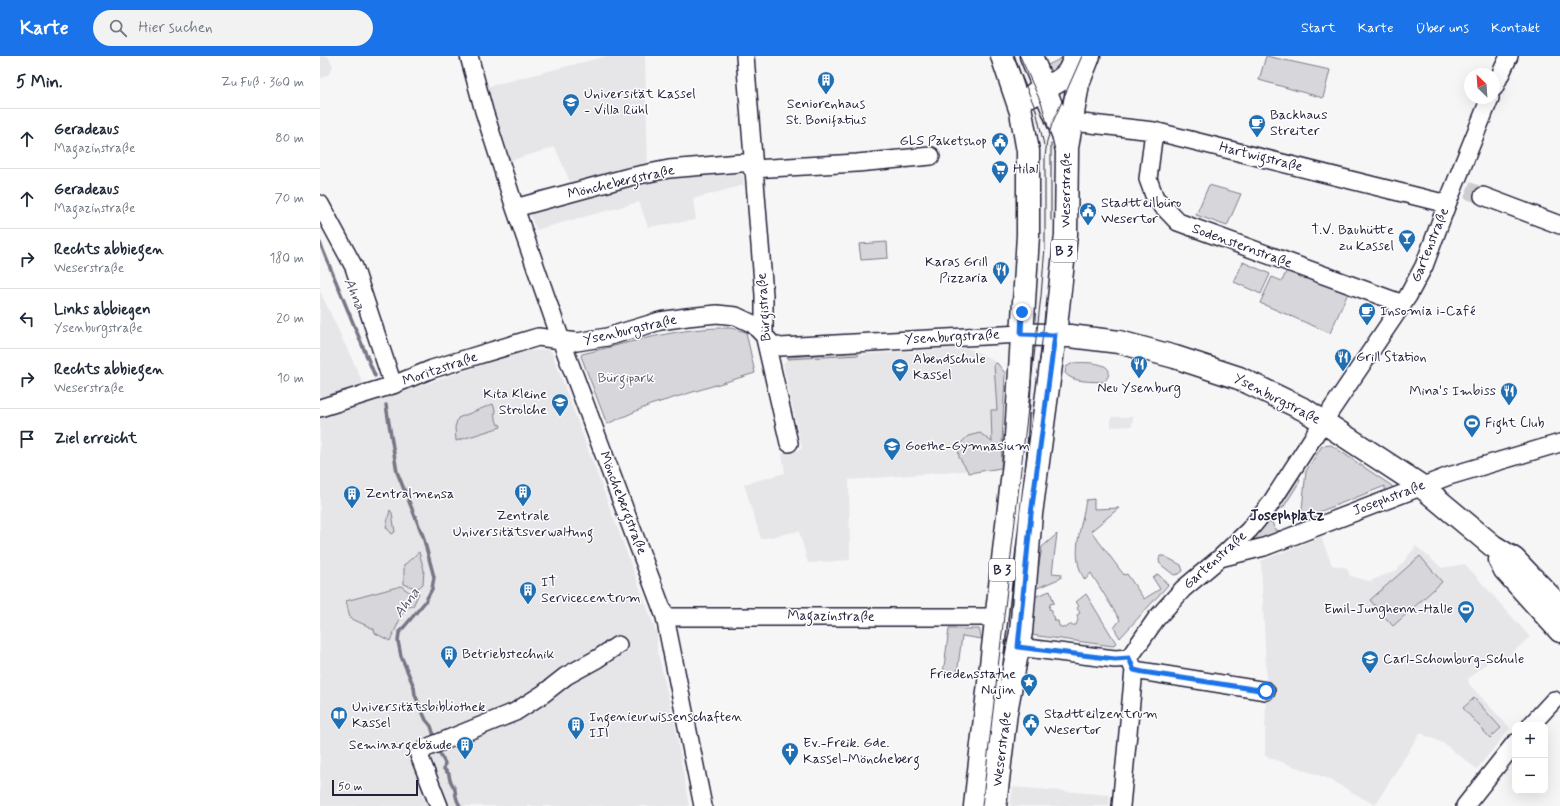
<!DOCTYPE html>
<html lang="de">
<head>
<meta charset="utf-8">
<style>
  :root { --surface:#fff; --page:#f2f2f3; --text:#1f2937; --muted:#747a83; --line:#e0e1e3; --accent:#1a73e8 }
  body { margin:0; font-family:Mynerve,sans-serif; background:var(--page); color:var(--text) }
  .controls { position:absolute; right:12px; bottom:12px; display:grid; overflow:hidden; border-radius:8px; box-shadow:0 4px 16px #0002 }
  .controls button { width:36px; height:36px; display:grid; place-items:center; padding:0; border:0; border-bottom:1px solid var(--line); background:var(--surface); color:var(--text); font:20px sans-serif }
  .compass { position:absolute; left:1144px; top:12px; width:36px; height:36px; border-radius:50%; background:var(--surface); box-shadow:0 4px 16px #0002; rotate:335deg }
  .scale { position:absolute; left:12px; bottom:10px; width:86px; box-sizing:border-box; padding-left:4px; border:2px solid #22223b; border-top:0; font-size:11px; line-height:14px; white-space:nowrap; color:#22223b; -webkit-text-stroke:3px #fff; paint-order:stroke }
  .stop { position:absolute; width:12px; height:12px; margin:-9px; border:3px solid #1a73e8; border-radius:50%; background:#fff }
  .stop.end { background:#1a73e8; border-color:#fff; box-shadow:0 1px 4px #0008 }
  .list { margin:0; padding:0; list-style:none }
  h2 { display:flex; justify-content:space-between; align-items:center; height:52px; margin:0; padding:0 16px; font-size:17px }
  h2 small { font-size:13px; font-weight:400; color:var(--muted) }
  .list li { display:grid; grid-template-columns:26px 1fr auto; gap:12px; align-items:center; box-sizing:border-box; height:60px; padding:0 16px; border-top:1px solid var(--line) }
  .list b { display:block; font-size:15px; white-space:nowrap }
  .list p { margin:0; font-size:13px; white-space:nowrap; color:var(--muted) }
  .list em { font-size:13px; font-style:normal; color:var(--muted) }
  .icon { flex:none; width:22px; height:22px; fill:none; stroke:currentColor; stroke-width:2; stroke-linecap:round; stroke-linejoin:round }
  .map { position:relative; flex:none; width:1240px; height:750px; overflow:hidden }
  header { display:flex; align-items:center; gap:24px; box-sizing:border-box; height:56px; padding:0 20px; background:var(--accent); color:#fff }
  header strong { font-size:19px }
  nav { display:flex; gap:22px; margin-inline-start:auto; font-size:14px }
  .search { width:280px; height:36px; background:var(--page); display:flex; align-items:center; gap:10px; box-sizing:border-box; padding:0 14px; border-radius:22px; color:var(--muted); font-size:15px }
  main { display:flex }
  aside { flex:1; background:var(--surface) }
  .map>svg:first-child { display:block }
</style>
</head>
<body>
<header>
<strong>Karte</strong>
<div class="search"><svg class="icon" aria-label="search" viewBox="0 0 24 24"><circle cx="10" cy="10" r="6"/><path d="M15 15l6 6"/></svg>Hier suchen</div>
<nav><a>Start</a><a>Karte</a><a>Über uns</a><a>Kontakt</a></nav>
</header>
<main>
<aside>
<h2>5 Min.<small>Zu Fuß · 360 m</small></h2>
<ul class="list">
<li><svg class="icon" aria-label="ahead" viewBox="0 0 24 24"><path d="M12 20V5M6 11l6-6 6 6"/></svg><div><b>Geradeaus</b><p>Magazinstraße</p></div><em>80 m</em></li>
<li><svg class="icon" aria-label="ahead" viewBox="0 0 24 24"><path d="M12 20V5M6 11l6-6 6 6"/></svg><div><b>Geradeaus</b><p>Magazinstraße</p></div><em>70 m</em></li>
<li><svg class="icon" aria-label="right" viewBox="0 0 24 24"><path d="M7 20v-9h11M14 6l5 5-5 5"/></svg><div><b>Rechts abbiegen</b><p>Weserstraße</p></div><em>180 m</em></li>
<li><svg class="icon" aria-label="left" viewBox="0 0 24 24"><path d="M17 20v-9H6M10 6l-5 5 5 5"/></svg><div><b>Links abbiegen</b><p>Ysenburgstraße</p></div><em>20 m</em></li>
<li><svg class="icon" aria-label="right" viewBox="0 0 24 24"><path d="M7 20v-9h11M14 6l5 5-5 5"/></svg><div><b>Rechts abbiegen</b><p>Weserstraße</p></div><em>10 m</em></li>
<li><svg class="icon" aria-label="arrive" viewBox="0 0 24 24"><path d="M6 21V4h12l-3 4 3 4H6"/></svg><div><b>Ziel erreicht</b></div></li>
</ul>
</aside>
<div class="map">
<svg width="1240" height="750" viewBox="0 0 1240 750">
  <rect width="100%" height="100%" fill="#f6f6f7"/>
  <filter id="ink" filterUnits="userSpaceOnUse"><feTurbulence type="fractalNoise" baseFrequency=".025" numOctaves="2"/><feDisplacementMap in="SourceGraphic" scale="8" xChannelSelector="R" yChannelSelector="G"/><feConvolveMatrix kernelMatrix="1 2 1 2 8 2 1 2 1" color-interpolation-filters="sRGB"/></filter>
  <g filter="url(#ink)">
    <path fill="#e6e6e9" d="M0,0H8L13,10L9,18L0,23Z
      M287,0H325L328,113L253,133L235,91L189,105L166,31Z
      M421,110L424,129L373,143L376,164L328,171L319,146L216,174L208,153L311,125Z
      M0,235L52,346L197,297L228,293L232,297L337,578V594L354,664L369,750H0Z
      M647,292L658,296L677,307L685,317L681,412L529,424L530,504L488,507L479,475L441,483L424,428L465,417L462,398L482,393L463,308L467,303Z
      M791,361H813L812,370L791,371Z
      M1001,481L1012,509L1027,512L1030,520L1050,525L1077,514L1096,490L1122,512L1145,508L1210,581L1183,605L1177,599L1148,623L1149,628L1190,672L1157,713L1123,687L1100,677L1055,749L1009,723L945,700L946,613L941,505Z
      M693,731L790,739L789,750H690Z"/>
    <path fill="#d7d7db" stroke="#7c7c8b" d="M946,0L1010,14L1003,42L939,24Z
      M744,1L736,14L730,17L726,10Z
      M889,129L921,138L907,170L876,159Z
      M567,186L568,202L541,204L539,188Z
      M923,206L950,218L941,238L914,226Z
      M967,214L1028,237L1010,277L940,247L952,221L962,225Z
      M411,272L426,276L435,317L330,349L287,368L261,300L262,298C312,286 359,271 411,272Z
      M537,296L539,299L467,303L468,301Z
      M677,307L685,317L681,412L649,417L639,401L638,390L648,380L660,377L672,386L671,354H677L674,308Z
      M753,307C763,306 803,305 784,326C772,325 753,327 745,317L746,311Z
      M173,348L176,357L174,358L178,369L180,368L181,371L136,385L135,371L138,362Z
      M1011,389L1072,430L1073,433L1065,438V430L986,461L985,470L980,472L986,415L1002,390Z
      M978,419L980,425L963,452H956Z
      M774,443V453L799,452L771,475L804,519L807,518L824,543L840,533L833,522L838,518L848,529L800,582L794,572L800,564L771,517L765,524C749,500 762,470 766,444Z
      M70,454L72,457L75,476L72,478L66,471Z
      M947,466H952L955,474L963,475L939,486L931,484V482L944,467Z
      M737,478L732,517L742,518L741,522L715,533L722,491Z
      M99,496L104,514L103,528L97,533L84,528V509Z
      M840,500H844L861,509L863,515L859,518L854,519L840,508L839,504Z
      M1100,500L1122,526L1073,570L1050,544Z
      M81,530L89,536L99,537L93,550L85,552L70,585L55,577L54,573L30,562L26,545Z
      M730,535L734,547L730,548L729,553L732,554V560H734L735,565H738L739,570L745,572L750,569H756L758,564L757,559L760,557L757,552L759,550L756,546L766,538L796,587L793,590L711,579L714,541Z
      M629,573H659L662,583L642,580L637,618L635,620L623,618Z
      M1154,642L1181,672L1170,682L1143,652Z"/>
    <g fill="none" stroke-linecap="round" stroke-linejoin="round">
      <path stroke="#767685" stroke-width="3.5" d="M0,187L55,320
        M66,349L77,416L103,480L114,521L112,533L105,546L79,577L78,585L81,600L94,631L95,639L106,664L111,670L115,683
        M117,693L125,707L124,713L129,718C129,727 133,727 135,734C136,741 136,744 140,750"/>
      <path stroke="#ccccd1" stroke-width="17" stroke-dasharray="17 8" stroke-linecap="butt" d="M1147,134L1163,140"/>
      <g stroke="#22223b" stroke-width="20">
        <path id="minor" d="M149,0L164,55L195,152L241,284L345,561L383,750
          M425,0L444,239V278L469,387
          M1174,32L1189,0
          M753,66L834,75L1127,148
          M834,75L828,123L835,142L858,166L1083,248
          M432,113L537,107L611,100
          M1163,140L1240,169
          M0,148L34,211L73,329
          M195,152L309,121L349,113L432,106
          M0,352L73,329L112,313L218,281L257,286L287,281L340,265L367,261L397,258L416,260L433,268L452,288L460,291L701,278
          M900,502L944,491L1129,420L1240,387
          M345,561H677
          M698,591L795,603L809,602
          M809,602L836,563L863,533L900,502L929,474L949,450L1003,366L1088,240L1104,210L1127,148L1170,42
          M814,614L946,635
          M1211,669L1234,644
          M119,750L99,699L106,692L195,656L223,638L246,620L277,603L298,589
          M801,750L814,614L809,602
          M1145,750L1195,687"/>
      </g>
      <g stroke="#22223b" stroke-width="25">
        <path id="major" d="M713,39C724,30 741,28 749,15C752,10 753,5 756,0
          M747,92L758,28L769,0
          M701,278L750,280L799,286L855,301L919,322L985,354L1101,430L1173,490L1194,503L1240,551
          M1180,504L1185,514L1240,575
          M655,750L695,398L708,179V95L701,56L682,0
          M675,750L686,656L701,576L711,458L735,279L746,179L747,95L743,78L711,0"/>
      </g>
      <use href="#minor" stroke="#fff" stroke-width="17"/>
      <use href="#major" stroke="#fff" stroke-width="22"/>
      <path stroke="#22223b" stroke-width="1" d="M693,0L716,54L724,89
        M700,0L722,49L729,74
        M731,88V164
        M720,304L725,256
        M662,750L721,240L725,191V101L727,85L732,68L762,0"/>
    </g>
  </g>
  <g fill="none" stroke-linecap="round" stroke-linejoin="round" filter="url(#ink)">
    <path stroke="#1a73e8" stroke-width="5" d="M702,256L701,278L735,279L711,458L698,591L795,603L809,602L814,614L823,616L946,635"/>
  </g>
  <defs>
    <g id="building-pin" transform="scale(0.9)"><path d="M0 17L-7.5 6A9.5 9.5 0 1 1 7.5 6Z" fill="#1f6fb2" stroke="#fff"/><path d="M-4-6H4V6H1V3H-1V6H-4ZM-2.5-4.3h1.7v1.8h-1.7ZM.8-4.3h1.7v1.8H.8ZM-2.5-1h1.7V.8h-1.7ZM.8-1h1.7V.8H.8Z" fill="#fff"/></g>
    <g id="university-pin" transform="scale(0.9)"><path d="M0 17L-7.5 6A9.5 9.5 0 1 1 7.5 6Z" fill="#1f6fb2" stroke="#fff"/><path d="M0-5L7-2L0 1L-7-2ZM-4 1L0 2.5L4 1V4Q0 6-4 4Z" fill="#fff"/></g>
    <g id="cafe-pin" transform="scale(0.9)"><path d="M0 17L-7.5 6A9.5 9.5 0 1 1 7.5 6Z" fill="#1f6fb2" stroke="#fff"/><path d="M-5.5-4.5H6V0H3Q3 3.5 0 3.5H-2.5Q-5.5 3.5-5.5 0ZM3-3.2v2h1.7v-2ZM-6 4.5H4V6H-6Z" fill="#fff"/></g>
    <g id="civic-pin" transform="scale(0.9)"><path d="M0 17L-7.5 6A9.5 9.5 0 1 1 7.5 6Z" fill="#1f6fb2" stroke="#fff"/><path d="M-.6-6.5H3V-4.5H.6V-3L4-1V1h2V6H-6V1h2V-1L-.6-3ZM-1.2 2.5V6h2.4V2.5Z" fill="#fff"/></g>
    <g id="supermarket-pin" transform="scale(0.9)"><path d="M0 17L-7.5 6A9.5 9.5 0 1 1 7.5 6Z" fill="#1f6fb2" stroke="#fff"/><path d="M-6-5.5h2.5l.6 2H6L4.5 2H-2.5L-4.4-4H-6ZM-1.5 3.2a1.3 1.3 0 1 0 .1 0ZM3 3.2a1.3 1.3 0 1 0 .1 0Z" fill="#fff"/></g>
    <g id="bar-pin" transform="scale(0.9)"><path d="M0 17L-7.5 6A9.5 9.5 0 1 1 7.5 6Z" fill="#1f6fb2" stroke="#fff"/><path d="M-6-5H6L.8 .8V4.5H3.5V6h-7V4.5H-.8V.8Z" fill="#fff"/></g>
    <g id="restaurant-pin" transform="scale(0.9)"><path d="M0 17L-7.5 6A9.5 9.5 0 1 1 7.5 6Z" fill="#1f6fb2" stroke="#fff"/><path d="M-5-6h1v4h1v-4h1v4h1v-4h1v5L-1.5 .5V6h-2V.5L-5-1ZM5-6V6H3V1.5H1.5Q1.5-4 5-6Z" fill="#fff"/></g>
    <g id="school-pin" transform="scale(0.9)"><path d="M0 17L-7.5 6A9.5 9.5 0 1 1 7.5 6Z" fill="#1f6fb2" stroke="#fff"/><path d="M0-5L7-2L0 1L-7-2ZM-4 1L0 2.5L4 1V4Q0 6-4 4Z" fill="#fff"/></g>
    <g id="stadium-pin" transform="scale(0.9)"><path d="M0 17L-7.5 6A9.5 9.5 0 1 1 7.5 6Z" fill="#1f6fb2" stroke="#fff"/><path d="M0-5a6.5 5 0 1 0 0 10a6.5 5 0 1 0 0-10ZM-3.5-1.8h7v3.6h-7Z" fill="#fff"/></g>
    <g id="sight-pin" transform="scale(0.9)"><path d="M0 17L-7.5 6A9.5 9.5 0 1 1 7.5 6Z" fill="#1f6fb2" stroke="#fff"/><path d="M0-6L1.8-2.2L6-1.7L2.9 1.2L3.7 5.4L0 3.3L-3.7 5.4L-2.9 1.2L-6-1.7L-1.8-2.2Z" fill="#fff"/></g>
    <g id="library-pin" transform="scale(0.9)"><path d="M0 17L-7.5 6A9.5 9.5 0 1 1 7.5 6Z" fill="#1f6fb2" stroke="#fff"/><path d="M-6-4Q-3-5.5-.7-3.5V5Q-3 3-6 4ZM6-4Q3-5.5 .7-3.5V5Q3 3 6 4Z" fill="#fff"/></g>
    <g id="church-pin" transform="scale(0.9)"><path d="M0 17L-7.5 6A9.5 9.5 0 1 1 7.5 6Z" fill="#1f6fb2" stroke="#fff"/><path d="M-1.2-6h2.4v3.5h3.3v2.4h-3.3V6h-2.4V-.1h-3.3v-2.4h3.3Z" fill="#fff"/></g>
  </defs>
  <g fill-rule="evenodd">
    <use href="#building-pin" x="506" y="24"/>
    <use href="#university-pin" x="251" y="46"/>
    <use href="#cafe-pin" x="937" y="67"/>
    <use href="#civic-pin" x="680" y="85"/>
    <use href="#supermarket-pin" x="680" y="113"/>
    <use href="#civic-pin" x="768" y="155"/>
    <use href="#bar-pin" x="1087" y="182"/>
    <use href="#restaurant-pin" x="681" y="214"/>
    <use href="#cafe-pin" x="1047" y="255"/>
    <use href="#restaurant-pin" x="1023" y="301"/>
    <use href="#restaurant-pin" x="819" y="308"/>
    <use href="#school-pin" x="580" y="311"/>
    <use href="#restaurant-pin" x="1189" y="335"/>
    <use href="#school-pin" x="240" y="346"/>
    <use href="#stadium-pin" x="1152" y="367"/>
    <use href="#school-pin" x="572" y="390"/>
    <use href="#building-pin" x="203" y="436"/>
    <use href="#building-pin" x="32" y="438"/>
    <use href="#building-pin" x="208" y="534"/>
    <use href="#stadium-pin" x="1146" y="553"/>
    <use href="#building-pin" x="129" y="598"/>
    <use href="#school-pin" x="1050" y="603"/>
    <use href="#sight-pin" x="709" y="626"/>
    <use href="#library-pin" x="19" y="659"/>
    <use href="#civic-pin" x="711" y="666"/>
    <use href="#building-pin" x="256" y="669"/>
    <use href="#building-pin" x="145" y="689"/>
    <use href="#church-pin" x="470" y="695"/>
  </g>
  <g text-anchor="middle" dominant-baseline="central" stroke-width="3" stroke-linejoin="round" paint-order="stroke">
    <g fill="#fff" stroke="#646476" stroke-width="1">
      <rect x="731" y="184" width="26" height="22" rx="3"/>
      <rect x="669" y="503" width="26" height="22" rx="3"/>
    </g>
    <g font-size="13" font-weight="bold" fill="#22223b">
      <text x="744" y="195">B 3</text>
      <text x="682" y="514">B 3</text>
    </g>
    <g font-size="14" fill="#22223b" stroke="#fff" text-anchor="start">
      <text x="264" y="38">Universität Kassel<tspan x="264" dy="16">- Villa Rühl</tspan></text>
      <text x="506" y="48" text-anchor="middle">Seniorenhaus<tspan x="506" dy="16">St. Bonifatius</tspan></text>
      <text x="950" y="59">Backhaus<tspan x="950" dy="16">Streiter</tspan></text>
      <text x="667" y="85" text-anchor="end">GLS Paketshop</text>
      <text x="693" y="113">Hilal</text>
      <text x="781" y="147">Stadtteilbüro<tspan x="781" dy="16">Wesertor</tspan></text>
      <text x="1074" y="174" text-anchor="end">T.V. Bauhütte<tspan x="1074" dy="16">zu Kassel</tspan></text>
      <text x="668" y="206" text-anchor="end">Karas Grill<tspan x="668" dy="16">Pizzaria</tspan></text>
      <text x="1060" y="255">Insomia i-Café</text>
      <text x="1036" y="301">Grill Station</text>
      <text x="593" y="303">Abendschule<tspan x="593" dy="16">Kassel</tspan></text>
      <text x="819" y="332" text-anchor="middle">Neu Ysenburg</text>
      <text x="1176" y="335" text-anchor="end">Mina's Imbiss</text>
      <text x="227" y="338" text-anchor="end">Kita Kleine<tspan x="227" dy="16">Strolche</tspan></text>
      <text x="1165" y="367">Fight Club</text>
      <text x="585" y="390">Goethe-Gymnasium</text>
      <text x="45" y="438">Zentralmensa</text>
      <text x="203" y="460" text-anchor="middle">Zentrale<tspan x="203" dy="16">Universitätsverwaltung</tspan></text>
      <text x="221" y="526">IT<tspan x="221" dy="16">Servicecentrum</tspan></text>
      <text x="1133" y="553" text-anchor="end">Emil-Junghenn-Halle</text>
      <text x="142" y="598">Betriebstechnik</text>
      <text x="1063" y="603">Carl-Schomburg-Schule</text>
      <text x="696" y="618" text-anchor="end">Friedensstatue<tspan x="696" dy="16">Nujin</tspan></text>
      <text x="32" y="651">Universitätsbibliothek<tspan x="32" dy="16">Kassel</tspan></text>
      <text x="724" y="658">Stadtteilzentrum<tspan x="724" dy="16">Wesertor</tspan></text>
      <text x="269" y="661">Ingenieurwissenschaften<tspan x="269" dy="16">III</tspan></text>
      <text x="483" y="687">Ev.-Freik. Gde.<tspan x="483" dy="16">Kassel-Möncheberg</tspan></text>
      <text x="132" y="689" text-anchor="end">Seminargebäude</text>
    </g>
    <g font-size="14" fill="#22223b" stroke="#fff">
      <text transform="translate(941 101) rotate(14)">Hartwigstraße</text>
      <text transform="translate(301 126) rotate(-13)">Mönchebergstraße</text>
      <text transform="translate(746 134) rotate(-90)">Weserstraße</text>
      <text transform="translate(1110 189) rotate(-68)">Gartenstraße</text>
      <text transform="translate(922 190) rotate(20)">Sodensternstraße</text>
      <text transform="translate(444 251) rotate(-94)">Bürgistraße</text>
      <text transform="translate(310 274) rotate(-13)">Ysenburgstraße</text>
      <text transform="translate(632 281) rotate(-3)">Ysenburgstraße</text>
      <text transform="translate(120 313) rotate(-19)">Moritzstraße</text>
      <text transform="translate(957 343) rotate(27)">Ysenburgstraße</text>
      <text transform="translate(1069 442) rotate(-21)">Josephstraße</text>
      <text transform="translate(303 447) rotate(69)">Mönchebergstraße</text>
      <text transform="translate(895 504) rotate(-42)">Gartenstraße</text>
      <text transform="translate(511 560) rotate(1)">Magazinstraße</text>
      <text transform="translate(682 693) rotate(-83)">Weserstraße</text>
    </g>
    <g font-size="14" fill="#58586b" stroke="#fff">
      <text x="306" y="322">Bürgipark</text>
    </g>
    <g font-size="15" font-style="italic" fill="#5a5a6d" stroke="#fff">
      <text transform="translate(34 238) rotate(67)">Ahna</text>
      <text transform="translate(87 547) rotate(-53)">Ahna</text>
    </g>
    <g font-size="15" font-weight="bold" fill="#22223b" stroke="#fff">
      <text x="967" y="460">Josephplatz</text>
    </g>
  </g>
</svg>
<div class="controls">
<button>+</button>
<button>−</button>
</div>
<svg class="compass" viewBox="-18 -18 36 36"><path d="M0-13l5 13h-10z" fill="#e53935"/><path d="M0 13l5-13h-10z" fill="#747a83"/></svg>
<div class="scale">50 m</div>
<div class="stop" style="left:946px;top:635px"></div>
<div class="stop end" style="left:702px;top:256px"></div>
</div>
</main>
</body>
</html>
